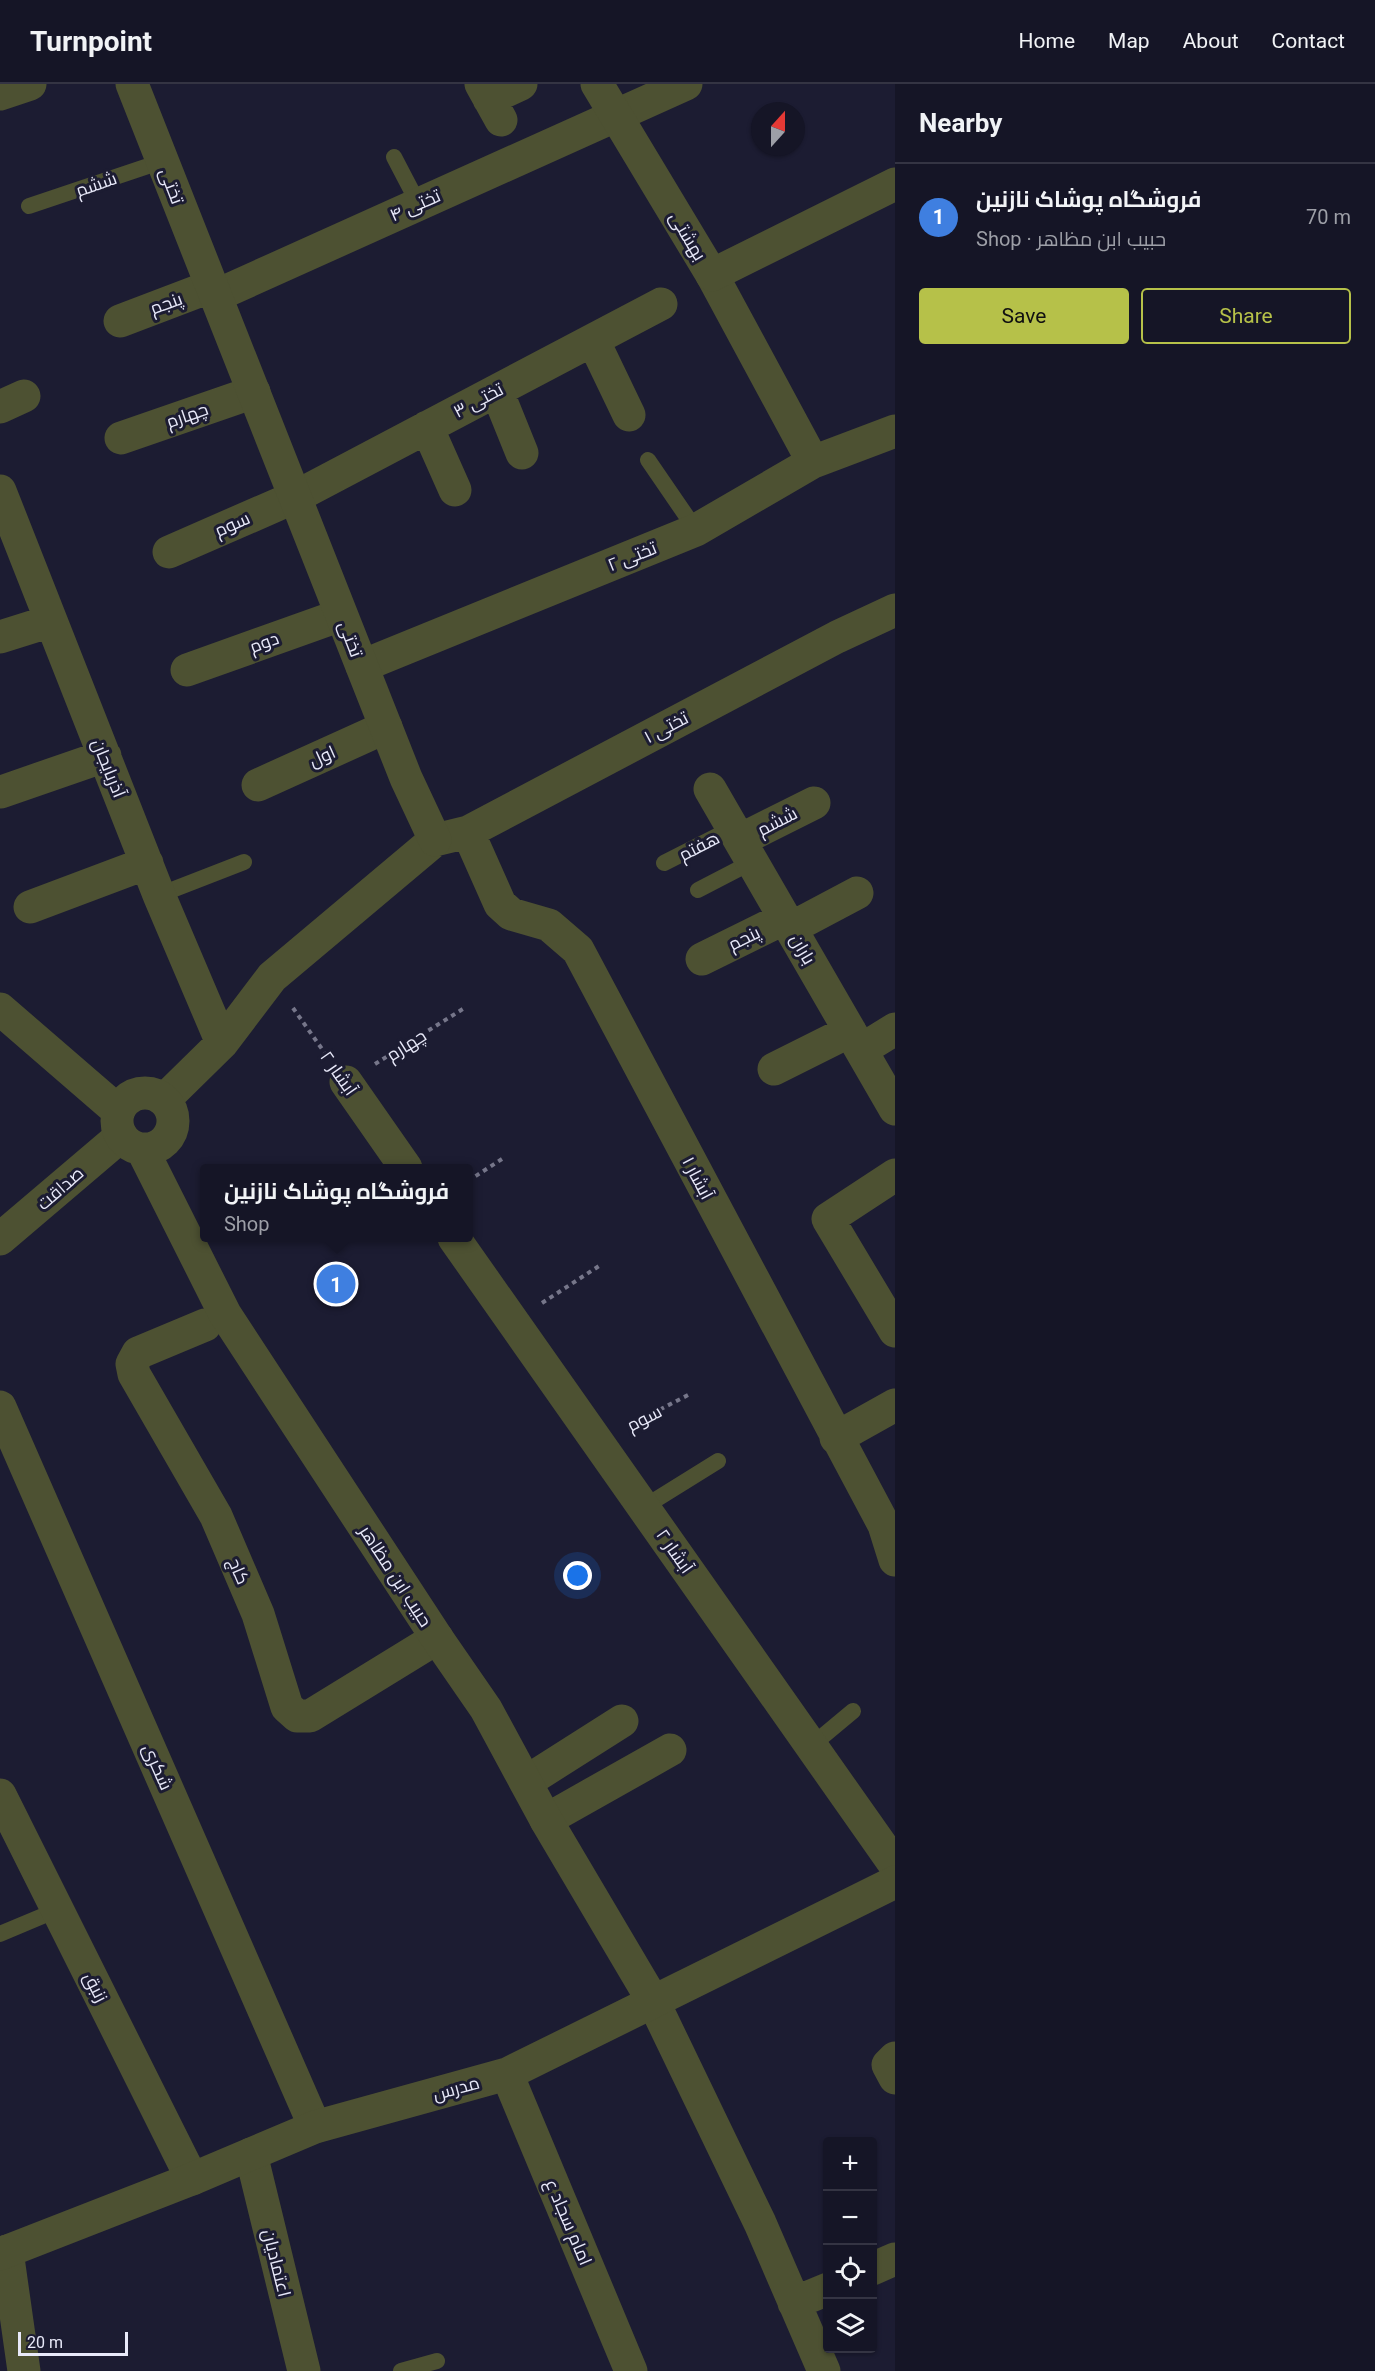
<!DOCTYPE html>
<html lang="en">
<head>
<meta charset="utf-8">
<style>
  :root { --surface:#151526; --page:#1e1e2e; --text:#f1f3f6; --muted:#9d9fa7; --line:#343443; --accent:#b6c149 }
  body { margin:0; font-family:Roboto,Cairo,sans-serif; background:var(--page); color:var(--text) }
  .controls { position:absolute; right:18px; bottom:18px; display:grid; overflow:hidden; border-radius:6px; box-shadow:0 2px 4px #0004 }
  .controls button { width:54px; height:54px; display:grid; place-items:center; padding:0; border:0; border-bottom:2px solid var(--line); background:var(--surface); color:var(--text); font:30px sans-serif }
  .compass { position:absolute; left:751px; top:18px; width:54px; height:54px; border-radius:50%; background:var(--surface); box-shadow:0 2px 4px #0004; rotate:21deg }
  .scale { position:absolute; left:18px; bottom:15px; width:110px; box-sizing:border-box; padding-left:6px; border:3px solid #e8e9f9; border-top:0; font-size:16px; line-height:21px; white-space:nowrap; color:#e8e9f9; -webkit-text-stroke:4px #1c1c32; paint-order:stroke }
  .you { position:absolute; left:578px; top:1492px; width:21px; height:21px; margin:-15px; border:4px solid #fff; border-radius:50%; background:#1a73e8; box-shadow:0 0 0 9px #1a73e833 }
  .badge { display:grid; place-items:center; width:39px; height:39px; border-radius:50%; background:var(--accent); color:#fff; font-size:20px; font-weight:700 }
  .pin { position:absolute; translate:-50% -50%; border:3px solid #fff; box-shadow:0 2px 6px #0006 }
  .popup { position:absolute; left:200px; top:1080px; width:273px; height:78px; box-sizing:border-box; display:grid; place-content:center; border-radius:6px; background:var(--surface); filter:drop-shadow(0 2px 4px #0005); font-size:20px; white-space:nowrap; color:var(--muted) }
  .popup b { font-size:22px; color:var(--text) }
  .popup::after { content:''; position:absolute; left:50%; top:100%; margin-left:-12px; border:12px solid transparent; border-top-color:var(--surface) }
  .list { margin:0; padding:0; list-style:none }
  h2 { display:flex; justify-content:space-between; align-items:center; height:78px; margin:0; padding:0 24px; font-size:26px }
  h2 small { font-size:20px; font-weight:400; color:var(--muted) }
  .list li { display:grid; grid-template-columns:39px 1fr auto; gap:18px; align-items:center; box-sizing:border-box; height:108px; padding:0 24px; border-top:2px solid var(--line) }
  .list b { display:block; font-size:22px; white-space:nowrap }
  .list p { margin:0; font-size:20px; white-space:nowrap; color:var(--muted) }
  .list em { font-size:20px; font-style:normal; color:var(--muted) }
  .actions { display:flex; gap:12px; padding:18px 24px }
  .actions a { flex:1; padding:14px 0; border:2px solid var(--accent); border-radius:6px; text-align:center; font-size:21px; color:var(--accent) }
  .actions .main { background:var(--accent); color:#111 }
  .icon { flex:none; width:33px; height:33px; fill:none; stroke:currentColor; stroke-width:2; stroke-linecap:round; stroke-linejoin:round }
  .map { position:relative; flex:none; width:895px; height:2287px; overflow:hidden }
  header { display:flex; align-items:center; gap:36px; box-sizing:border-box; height:84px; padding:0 30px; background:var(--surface); border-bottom:2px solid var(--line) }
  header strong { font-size:28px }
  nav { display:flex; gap:33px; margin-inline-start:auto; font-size:21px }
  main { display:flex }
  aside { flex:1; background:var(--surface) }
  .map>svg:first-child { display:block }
</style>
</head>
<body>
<header>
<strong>Turnpoint</strong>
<nav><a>Home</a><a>Map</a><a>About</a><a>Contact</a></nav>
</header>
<main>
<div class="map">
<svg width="895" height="2287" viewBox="0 0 895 2287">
  <rect width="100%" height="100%" fill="#1c1c32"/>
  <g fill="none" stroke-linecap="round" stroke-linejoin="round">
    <path stroke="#76768a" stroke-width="4" stroke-dasharray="4.5 4.5" stroke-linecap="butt" d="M293,924L327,972
      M375,980L466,923
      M468,1097L502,1075
      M542,1219L599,1182
      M628,1342L690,1310"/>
    <path stroke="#4d5132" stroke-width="16" d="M394,73L418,119
      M29,122L163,77
      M648,376L696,446
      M664,779L733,744
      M698,806L752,778
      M159,811L244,778
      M644,1423L718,1377
      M811,1662L853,1627
      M0,1850L57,1826
      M401,2287L437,2277"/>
    <path stroke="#4d5132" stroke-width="33" d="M481,0L501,36
      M0,10L30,0
      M489,15L521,0
      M712,191L813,378
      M215,212L686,0
      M120,237L212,202
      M593,256L629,331
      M497,307L522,369
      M0,323L24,312
      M427,343L455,406
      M121,354L254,308
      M0,407L159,811L222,959
      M169,468L295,413L661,220
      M0,553L51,537
      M362,582L696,446L813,378L895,347
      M187,586L341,531
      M258,701L386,643
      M710,705L895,1025
      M1,708L105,672
      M468,748L500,820L511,830L549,841L578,866L884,1441L895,1476
      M740,756L814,719
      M30,823L147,779
      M791,844L857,809
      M702,875L785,834
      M861,966L895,945
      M774,985L850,947
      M346,998L406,1084
      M164,1016L222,959L272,893L435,756L468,748L837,553L895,526
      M895,1091L828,1135L895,1247
      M454,1154L895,1781
      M0,1155L121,1052
      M205,1241L138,1269L132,1280L134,1290L216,1432L258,1530L287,1623L297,1632H310L437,1554
      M0,1323L315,2043
      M836,1354L895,1321
      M526,1698L622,1637
      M0,1711L192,2095
      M546,1736L670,1666
      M653,1917L760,2139L824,2287
      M895,1974L888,1981L895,1994
      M251,2070L304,2287
      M7,2167L24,2287
      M872,2185L895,2175
      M794,2219L828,2205"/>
    <path stroke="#4d5132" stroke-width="33" d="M132,0L406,694L435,756
      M597,0L712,191L895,100
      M0,925L118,1027
      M117 1037a28 28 0 1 1 56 0a28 28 0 1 1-56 0Z
      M142,1065L225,1230L437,1554L486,1625L546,1736L653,1917
      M507,1990L631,2287
      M0,2170L192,2095L315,2043L507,1990L895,1798"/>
  </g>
  <g text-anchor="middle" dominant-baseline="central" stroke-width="6" stroke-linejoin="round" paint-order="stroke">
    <g font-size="18" fill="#e8e9f9" stroke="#1c1c32">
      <text transform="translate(96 100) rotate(-19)">ششم</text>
      <text transform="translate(172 102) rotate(69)">تختی</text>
      <text transform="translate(415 121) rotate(-24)">تختی ۴</text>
      <text transform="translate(688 152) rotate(59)">بهشتی</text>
      <text transform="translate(166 219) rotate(-20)">پنجم</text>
      <text transform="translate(478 316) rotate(-28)">تختی ۳</text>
      <text transform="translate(187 331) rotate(-19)">چهارم</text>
      <text transform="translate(232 440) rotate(-24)">سوم</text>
      <text transform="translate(632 472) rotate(-22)">تختی ۲</text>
      <text transform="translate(351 555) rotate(69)">تختی</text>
      <text transform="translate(264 558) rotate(-20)">دوم</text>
      <text transform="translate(666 643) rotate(-28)">تختی ۱</text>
      <text transform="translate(322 672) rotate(-24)">اول</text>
      <text transform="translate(109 684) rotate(68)">آذربایجان</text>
      <text transform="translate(777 737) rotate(-27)">ششم</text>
      <text transform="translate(699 762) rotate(-27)">هفتم</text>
      <text transform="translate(744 854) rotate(-26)">پنجم</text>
      <text transform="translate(803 865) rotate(60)">باران</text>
      <text transform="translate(406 961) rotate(-32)">چهارم</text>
      <text transform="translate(339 989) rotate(55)">آبشار ۲</text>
      <text transform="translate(698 1094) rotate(62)">آبشار ۱</text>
      <text transform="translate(60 1104) rotate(-41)">صداقت</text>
      <text transform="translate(644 1334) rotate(-27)">سوم</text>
      <text transform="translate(675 1467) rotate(55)">آبشار ۲</text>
      <text transform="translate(239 1487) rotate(67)">کاج</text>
      <text transform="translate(396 1492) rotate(57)">حبیب ابن مظاهر</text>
      <text transform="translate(158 1683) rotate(66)">شکری</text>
      <text transform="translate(96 1903) rotate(63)">زنبق</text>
      <text transform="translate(456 2004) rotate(-15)">مدرس</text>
      <text transform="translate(569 2138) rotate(67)">امام سجاد ع</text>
      <text transform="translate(277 2179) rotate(76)">اعتمادیان</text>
    </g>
  </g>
</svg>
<div class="controls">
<button>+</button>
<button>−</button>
<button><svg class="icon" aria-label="locate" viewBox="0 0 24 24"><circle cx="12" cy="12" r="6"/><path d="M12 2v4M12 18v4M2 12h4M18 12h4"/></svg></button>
<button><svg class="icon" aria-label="layers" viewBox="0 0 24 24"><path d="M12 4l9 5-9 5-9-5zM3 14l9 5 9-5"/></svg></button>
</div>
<svg class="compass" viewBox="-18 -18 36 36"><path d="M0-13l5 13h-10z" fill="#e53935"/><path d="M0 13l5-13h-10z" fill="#9d9fa7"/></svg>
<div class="scale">20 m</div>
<div class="you"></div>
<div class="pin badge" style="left:336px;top:1200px;background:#3f7fe0">1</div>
<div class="popup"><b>فروشگاه پوشاک نازنین</b>Shop</div>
</div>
<aside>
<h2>Nearby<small></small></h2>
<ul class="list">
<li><span class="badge" style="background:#3f7fe0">1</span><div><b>فروشگاه پوشاک نازنین</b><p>Shop · حبیب ابن مظاهر</p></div><em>70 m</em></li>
</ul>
<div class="actions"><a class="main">Save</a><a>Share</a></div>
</aside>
</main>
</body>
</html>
